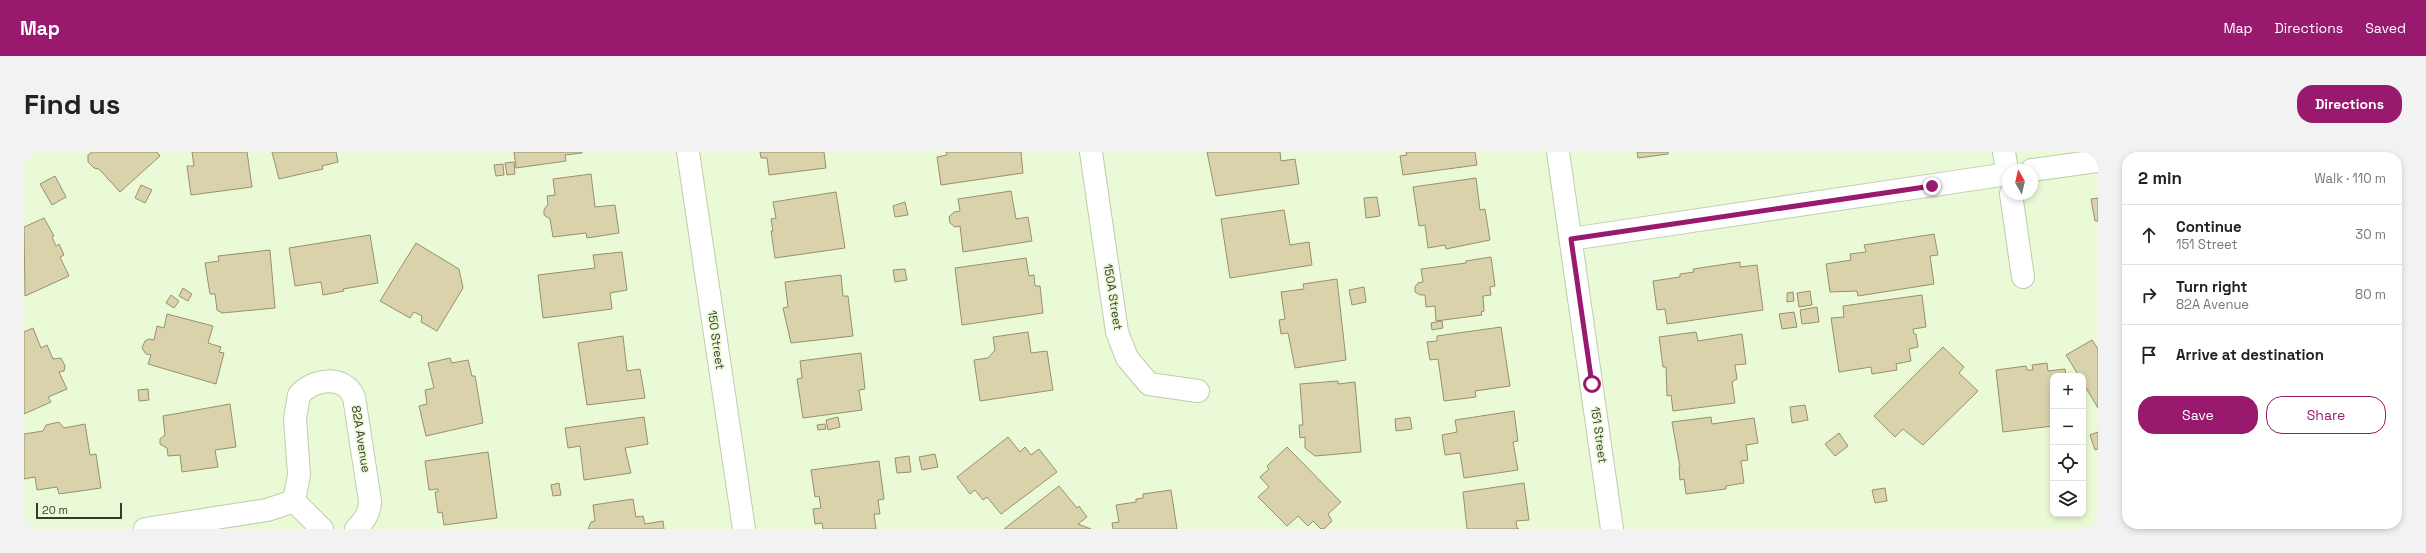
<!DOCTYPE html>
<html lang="en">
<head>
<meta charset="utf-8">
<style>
  :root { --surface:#fff; --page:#f2f2f2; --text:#222; --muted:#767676; --line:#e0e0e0; --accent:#99196f }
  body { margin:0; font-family:"Space Grotesk",sans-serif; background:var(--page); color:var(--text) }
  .controls { position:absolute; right:12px; bottom:12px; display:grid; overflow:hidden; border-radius:8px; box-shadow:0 2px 6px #0003 }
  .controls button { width:36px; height:36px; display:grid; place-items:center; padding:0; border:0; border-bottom:1px solid var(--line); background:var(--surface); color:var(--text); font:20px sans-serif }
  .compass { position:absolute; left:1978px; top:12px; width:36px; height:36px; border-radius:50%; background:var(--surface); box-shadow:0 2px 6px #0003; rotate:352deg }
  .scale { position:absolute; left:12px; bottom:10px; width:86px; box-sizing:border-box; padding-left:4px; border:2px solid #353b2d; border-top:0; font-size:11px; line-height:14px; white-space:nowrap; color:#353b2d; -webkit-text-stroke:3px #ebfad6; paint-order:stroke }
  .stop { position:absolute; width:12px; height:12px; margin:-9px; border:3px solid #99196f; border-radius:50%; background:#fff }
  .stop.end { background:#99196f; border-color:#fff; box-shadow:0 1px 4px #0008 }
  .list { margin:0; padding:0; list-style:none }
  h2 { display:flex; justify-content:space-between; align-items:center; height:52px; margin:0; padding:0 16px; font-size:17px }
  h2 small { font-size:13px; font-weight:400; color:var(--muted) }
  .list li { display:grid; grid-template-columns:26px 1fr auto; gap:12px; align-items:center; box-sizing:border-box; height:60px; padding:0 16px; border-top:1px solid var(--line) }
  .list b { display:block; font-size:15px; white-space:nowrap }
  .list p { margin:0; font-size:13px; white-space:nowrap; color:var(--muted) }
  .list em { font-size:13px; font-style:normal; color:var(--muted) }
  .actions { display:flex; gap:8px; padding:12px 16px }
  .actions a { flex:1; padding:9px 0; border:1px solid var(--accent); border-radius:16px; text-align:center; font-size:14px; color:var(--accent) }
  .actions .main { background:var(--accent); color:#fff }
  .icon { flex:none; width:22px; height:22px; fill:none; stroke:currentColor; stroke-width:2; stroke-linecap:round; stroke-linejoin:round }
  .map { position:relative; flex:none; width:2074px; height:377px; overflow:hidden; border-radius:16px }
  header { display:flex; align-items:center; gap:24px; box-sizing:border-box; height:56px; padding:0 20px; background:var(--accent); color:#fff }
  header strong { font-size:19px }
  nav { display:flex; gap:22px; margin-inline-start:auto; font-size:14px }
  .intro { display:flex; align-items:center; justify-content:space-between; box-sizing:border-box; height:96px; padding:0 24px }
  h1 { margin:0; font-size:28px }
  .button { padding:10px 18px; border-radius:16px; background:var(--accent); color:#fff; font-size:14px; font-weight:700 }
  main { display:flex; gap:24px; padding:0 24px }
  aside { flex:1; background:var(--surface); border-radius:16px; box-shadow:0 2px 6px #0003 }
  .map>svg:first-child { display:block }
</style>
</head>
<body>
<header>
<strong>Map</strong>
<nav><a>Map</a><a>Directions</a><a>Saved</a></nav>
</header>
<div class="intro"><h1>Find us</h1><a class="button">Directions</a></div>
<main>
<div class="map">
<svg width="2074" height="377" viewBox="0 0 2074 377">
  <rect width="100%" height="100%" fill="#ebfad6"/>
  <path fill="#dad2ab" stroke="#98906d" d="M68,0H133L136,4L96,40L75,17L70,16L64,10V3Z
    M168,0H223L228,35L167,43L163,14H170Z
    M248,0H312L314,10L298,14L299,17L255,27Z
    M490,0H558V1L541,3L542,9L492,16Z
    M736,0H800L802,16L745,23L743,6H737Z
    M922,0H997L999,21L917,33L913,5L923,3Z
    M1183,0H1256L1257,9L1271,7L1275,32L1192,44Z
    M1382,0H1451L1453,13L1379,23L1376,4L1383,3Z
    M1613,0H1644V2L1614,6Z
    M490,10L491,22L483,23L481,11Z
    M479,12L480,23L472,24L470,13Z
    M567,22L571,55L591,53L595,81L563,86L562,81L529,85L526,67L520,63V58L524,52L523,44L531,43L529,27Z
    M31,24L42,45L28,53L16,32Z
    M1452,26L1456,58L1461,57L1466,88L1422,97L1421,93L1404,96L1401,73L1395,74L1389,35Z
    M117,33L128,38L121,51L111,46Z
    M987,39L992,67L1004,65L1008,89L939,100L936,74L931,75L926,71L925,65L930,60L936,59L934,47Z
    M812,40L821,96L751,106L747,79H749L747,67L752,66L749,50Z
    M1353,45L1356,64L1342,66L1340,46Z
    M2074,46V69H2071L2067,47Z
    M881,50L884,63L871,65L869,54Z
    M1260,58L1266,93L1285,90L1288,113L1206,126L1197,67Z
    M20,66L30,84L28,85L32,94L35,92L40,103L36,105L45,124L1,144L0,75Z
    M1910,82L1914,103L1906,104L1910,132L1834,144L1833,139L1806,140L1802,112L1827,108L1826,102L1842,100L1840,93Z
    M346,83L354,131L319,137L320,139L299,143L297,130L271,134L265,96Z
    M392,91L435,117L439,136L413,179L397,170L398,164L390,160L386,166L356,149Z
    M246,98L251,156L198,161L193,158L191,142H186L181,111L195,109L194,104Z
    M598,100L603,138L586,141L588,157L519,166L514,123L571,116L569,103Z
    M1467,105L1471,134L1466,135L1467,143L1459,144L1460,159L1457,160L1458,163L1412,169L1411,154L1402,155L1401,143H1396L1391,140V135L1394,131L1399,130L1397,117L1442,111V109Z
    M1002,106L1005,124L1010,123L1011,134H1016L1019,161L938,173L931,116Z
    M1716,110V115L1733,113L1739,158L1643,172L1641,157L1633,158L1629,129L1656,125V122L1670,120L1669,117Z
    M881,117L883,128L871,130L869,118Z
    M817,123L819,144H824L829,184L767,191L759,156L764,155L761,130Z
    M1313,127L1322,208L1271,216L1264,181L1257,182L1255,168L1261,167L1257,140L1280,137L1279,132Z
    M1340,135L1342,150L1328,153L1325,138Z
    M159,136L168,142L164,149L155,144Z
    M1786,139L1788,153L1775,155L1773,141Z
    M1769,140L1770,149L1763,150V141Z
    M147,143L155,149L150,156L142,151Z
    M1898,143L1902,175L1889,177L1890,182H1892L1894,195L1885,197L1887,209L1872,212L1873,218L1848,222L1847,215L1815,220L1807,166L1820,165L1819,154Z
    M1793,155L1795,170L1778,172L1776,158Z
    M1770,160L1773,175L1758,177L1755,162Z
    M143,162L189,174L184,191L197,195L195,200L200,201L192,232L124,212L127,203L122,202L118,196L121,189L125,187L130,188L133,174L140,176Z
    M1418,169L1419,176L1408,178L1407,171Z
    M1477,175L1486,234L1451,239L1452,245L1420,249L1414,207L1406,208L1403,190L1413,189V184Z
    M9,176L17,196L23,193L29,207L37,206L41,214L40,219L35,220L43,237L24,245L27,250L0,262V180Z
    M1004,180L1007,201L1023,199L1029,238L956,249L950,208L964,206L971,198L969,185Z
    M1672,180L1674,189L1718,182L1722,212L1711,213L1713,227L1708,230L1711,251L1649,259L1647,243L1643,244L1642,215H1639L1635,185Z
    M599,184L603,219L616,217L621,246L563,253L554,191Z
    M2068,188L2074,197V256L2059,231V224H2055L2042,203Z
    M1919,195L1940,215L1935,221L1954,239L1899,293L1879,277L1871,285L1850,264Z
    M837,201L841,237L835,238L838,258L779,266L773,227L778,226L776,209Z
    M426,206L428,211L444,208L448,224H451L459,271L402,284L395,254L403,252L401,238L410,236L404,211Z
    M2023,211L2024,219L2041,217L2042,224H2029V274L1979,280L1972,218L2002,214L2003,218H2009L2008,213Z
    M1314,229V232L1331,230L1337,300L1291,304L1281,296V285L1276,286L1275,273H1279L1276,232Z
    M124,237L125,248L115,249L114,238Z
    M206,252L212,295L191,298L194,315L158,320L156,303L144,304L143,296L136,292V287L141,283L139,264Z
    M1781,253L1784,268L1768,271L1766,255Z
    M1490,259L1494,289L1489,290L1494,318L1440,326L1436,301L1421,303L1418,283L1433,280L1431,268Z
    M620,265L624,292L601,296L607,321L560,328L556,294L544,296L541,276Z
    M814,265L816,275L804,278L802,268Z
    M1386,265L1388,277L1372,279L1371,267Z
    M1687,265L1688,272L1730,266L1734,291L1722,293L1724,308L1717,309L1720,331L1702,334V337L1662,342L1660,327L1656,328L1655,315H1656L1648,270Z
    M35,270L40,276L61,272L66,303L72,302L77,336L35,342L33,335L13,338L11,325L0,327V282L19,279L22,273Z
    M801,272L802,277L794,278L793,273Z
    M2074,280V297L2071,298L2066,283Z
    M1815,281L1824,294L1811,304L1801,292Z
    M984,285L996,300L1001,295L1007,303L1015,297L1033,320L977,362L963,345L959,348L951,338L946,342L933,325Z
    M1263,295L1317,350L1304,362L1308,369L1301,376L1297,377L1289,369L1284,374L1274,364L1263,374L1234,345L1245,335L1236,325L1245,317L1243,314Z
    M464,300L473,366L420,373L418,360L414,361L411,340H414V337L405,338L401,309Z
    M911,302L914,315L898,318L895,305Z
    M885,304L887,320L873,321L871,306Z
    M855,309L860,347L854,348L856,362H850L852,377H799L798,371L791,372L789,357L797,356L795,344L791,345L787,318Z
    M535,331L537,343L529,344L527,333Z
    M1500,331L1505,368L1492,369L1493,376L1495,377H1443L1439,340Z
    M1035,334L1053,356L1055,354L1063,365L1054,372L1067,377H980Z
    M1861,336L1863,349L1851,351L1848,338Z
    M1147,338L1153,377H1089L1088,371L1095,370L1092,353L1112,350V347L1119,346V342Z
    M609,347L612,365L619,364L621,372L639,369L640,377H564L567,370L571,369L569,353Z"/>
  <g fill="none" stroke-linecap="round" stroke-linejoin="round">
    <g stroke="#beccaa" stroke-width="24">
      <path id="street" d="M664,0L720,377
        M1067,0L1093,180L1103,206L1125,232L1174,239
        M1534,0L1588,377
        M1980,0L1984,24
        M2008,18L2074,9
        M1987,42L1999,125
        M1547,87L1984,22
        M270,349L275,323L271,266L275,243C288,227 320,222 330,245L346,349C346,361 340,369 332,377
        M270,349L298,377
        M121,377L243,358L270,349"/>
    </g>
    <use href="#street" stroke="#fff" stroke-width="22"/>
  </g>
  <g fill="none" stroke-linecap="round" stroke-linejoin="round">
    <path stroke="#99196f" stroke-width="5" d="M1568,232L1547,87L1908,34"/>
  </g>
  <g text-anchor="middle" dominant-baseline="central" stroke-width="3.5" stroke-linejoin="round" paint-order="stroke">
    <g font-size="12" fill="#353b2d" stroke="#ebfad6">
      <text transform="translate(1089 145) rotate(81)">150A Street</text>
      <text transform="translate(692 188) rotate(82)">150 Street</text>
      <text transform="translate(1575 283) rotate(82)">151 Street</text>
      <text transform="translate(337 287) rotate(81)">82A Avenue</text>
    </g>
  </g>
</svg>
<div class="controls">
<button>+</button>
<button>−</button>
<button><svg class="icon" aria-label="locate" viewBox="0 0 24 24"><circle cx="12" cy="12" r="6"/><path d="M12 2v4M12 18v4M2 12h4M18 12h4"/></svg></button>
<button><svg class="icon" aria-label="layers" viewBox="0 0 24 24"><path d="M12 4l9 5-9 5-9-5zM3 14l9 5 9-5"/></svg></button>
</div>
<svg class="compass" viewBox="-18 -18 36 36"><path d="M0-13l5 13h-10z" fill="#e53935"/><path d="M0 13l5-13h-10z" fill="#767676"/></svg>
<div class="scale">20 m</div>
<div class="stop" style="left:1568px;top:232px"></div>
<div class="stop end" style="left:1908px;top:34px"></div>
</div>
<aside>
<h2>2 min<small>Walk · 110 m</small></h2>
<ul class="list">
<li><svg class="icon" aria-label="ahead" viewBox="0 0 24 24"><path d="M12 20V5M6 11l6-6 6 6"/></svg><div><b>Continue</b><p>151 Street</p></div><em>30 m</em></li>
<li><svg class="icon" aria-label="right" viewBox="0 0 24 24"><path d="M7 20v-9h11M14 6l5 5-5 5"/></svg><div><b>Turn right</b><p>82A Avenue</p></div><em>80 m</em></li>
<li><svg class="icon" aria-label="arrive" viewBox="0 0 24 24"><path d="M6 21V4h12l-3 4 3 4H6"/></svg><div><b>Arrive at destination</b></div></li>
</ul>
<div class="actions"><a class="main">Save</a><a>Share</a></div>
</aside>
</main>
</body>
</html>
